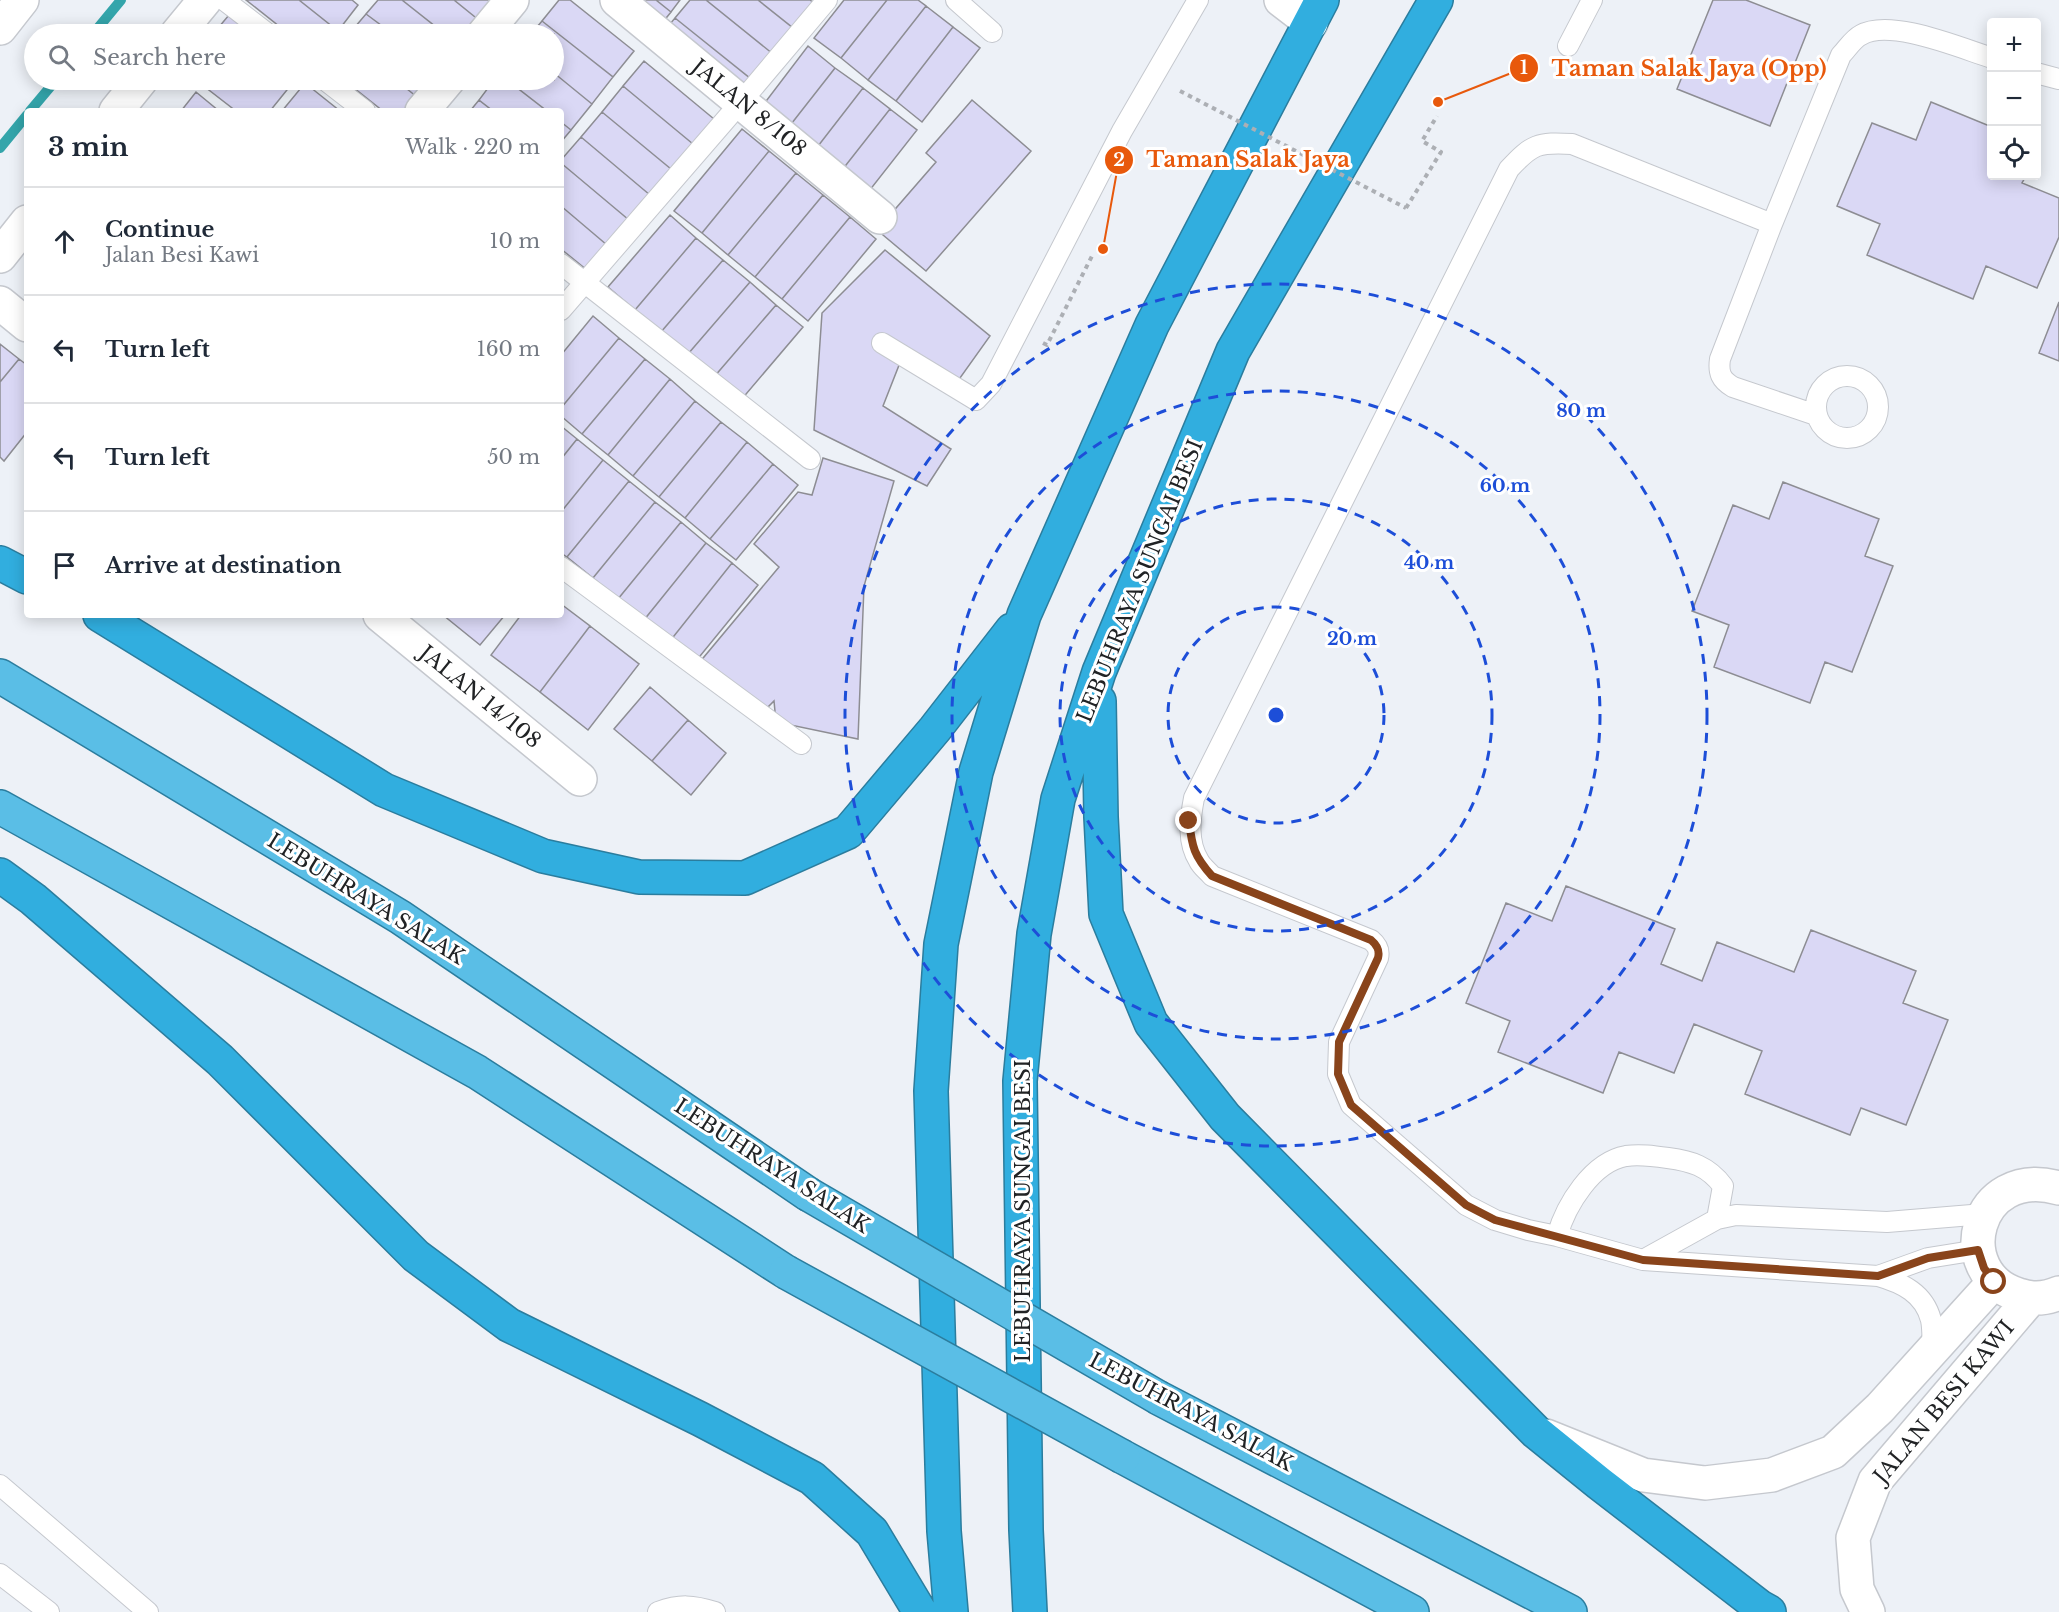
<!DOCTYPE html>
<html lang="en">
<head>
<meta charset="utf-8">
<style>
  :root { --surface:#fff; --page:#f2f2f3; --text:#1f2937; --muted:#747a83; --line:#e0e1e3 }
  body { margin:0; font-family:"Libre Baskerville",serif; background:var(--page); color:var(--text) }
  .controls { position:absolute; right:18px; top:18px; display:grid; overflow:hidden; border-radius:6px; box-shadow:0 3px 15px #0003 }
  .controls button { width:54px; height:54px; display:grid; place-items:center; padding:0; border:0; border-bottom:2px solid var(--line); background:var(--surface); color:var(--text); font:30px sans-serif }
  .stop { position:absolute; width:18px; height:18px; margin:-14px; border:4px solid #89441b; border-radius:50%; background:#fff }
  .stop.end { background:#89441b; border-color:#fff; box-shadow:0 2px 6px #0008 }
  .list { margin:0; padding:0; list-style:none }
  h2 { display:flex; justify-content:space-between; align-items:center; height:78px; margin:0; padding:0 24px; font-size:26px }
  h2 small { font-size:20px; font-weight:400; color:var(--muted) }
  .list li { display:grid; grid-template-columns:39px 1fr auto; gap:18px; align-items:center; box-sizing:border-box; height:108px; padding:0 24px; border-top:2px solid var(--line) }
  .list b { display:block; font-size:22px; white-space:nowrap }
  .list p { margin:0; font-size:20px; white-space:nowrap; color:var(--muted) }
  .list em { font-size:20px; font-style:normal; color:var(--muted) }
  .icon { flex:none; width:33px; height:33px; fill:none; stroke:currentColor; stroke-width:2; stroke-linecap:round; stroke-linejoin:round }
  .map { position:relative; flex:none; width:2059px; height:1612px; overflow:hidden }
  .search { position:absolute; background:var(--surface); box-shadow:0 3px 15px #0003; left:24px; top:24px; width:540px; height:66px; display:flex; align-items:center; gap:15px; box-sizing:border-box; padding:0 21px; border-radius:33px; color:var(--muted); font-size:22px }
  .panel { position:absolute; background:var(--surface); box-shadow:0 3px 15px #0003; left:24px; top:108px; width:540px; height:510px; border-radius:6px }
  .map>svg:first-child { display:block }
</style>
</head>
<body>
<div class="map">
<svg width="2059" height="1612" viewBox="0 0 2059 1612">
  <rect width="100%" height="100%" fill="#edf1f7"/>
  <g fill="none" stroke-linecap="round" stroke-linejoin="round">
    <path stroke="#34a5ab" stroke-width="10" d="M93,34L121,0
      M30,111L56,80
      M0,148L27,115"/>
  </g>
  <path fill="#dad8f5" stroke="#8d8d93" stroke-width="1.5" d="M246,0H299L338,31L335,34H289Z
    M299,0H352L358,5L338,31Z
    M378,0H402L445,34H393L366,14Z
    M402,0H454L480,21L469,34H445Z
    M454,0H497L480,21Z
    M559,0H570L634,51L613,77L542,21Z
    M603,0H656L671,12L650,38Z
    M656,0H680L671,12Z
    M690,0H706L773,54L751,79L675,18Z
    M706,0H758L793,28L773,54Z
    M758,0H810L814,3L793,28Z
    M844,0H887L841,58L814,38Z
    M887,0H918L926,6L868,80L841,58Z
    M1713,0H1746L1810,25L1770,126L1677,89Z
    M926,6L953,27L896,101L868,80Z
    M366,14L393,34H349Z
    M229,15L254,34H213Z
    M675,18L751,79L731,105L654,43Z
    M542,21L613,77L592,104L554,73V34H531Z
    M953,27L980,48L922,122L896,101Z
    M808,46L835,68L781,137L754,117Z
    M644,61L714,119L693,144L623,86Z
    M835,68L863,88L808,159L781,137Z
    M554,73L592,104L571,130L561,122V111H547L507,80H554Z
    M196,80H295L270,111H236Z
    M344,80H396L417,97L406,111H383Z
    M396,80H432L417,97Z
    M494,80H507L547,111H493L479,100Z
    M305,83L340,111H282Z
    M623,86L693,144L671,169L602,112Z
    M863,88L890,109L835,179L808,159Z
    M196,92L219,111H181Z
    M479,100L493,111H470Z
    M972,100L1031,151L926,271L877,230L936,162L926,153Z
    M1931,102L1992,127V176H2026L2022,183L2059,198V237L2037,288L1986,266L1973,299L1867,255L1880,224L1837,206L1872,123L1916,140Z
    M890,109L917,130L862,200L835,179Z
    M602,112L671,169L650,195L581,137Z
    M561,122L571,130L561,142Z
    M742,129L769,151L702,233L674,211Z
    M581,137L650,195L629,220L561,163V160Z
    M769,151L796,173L728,255L702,233Z
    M561,163L629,220L607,245L561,206Z
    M796,173L823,195L755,277L728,255Z
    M823,195L850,217L782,299L755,277Z
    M561,206L607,245L587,270L561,249Z
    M670,215L696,238L635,310L608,287Z
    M850,217L876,239L808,321L782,299Z
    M696,238L723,260L661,332L635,310Z
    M885,250L990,336L955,385L905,350L883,406L951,449L927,486L814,430L822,313Z
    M723,260L750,282L688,354L661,332Z
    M750,282L776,305L714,377L688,354Z
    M2059,302V361L2039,353Z
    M776,305L803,327L741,400L714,377Z
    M593,316L619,338L561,408V355Z
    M619,338L645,359L582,434L561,416V408Z
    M0,344L19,359L0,382Z
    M19,359L27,365V432L4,461L0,457V382Z
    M645,359L670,379L608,455L582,434Z
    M670,379L695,401L633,476L608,455Z
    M695,401L721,422L659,497L633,476Z
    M721,422L747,442L685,518L659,497Z
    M561,426L577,439L561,459Z
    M577,439L603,460L561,512V459Z
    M747,442L773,464L710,539L685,518Z
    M823,458L894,481L864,586L858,739L776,722L774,701L763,712L699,663L779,567L754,544L798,492L812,495Z
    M603,460L629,481L567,557L561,553V512Z
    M773,464L798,485L736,560L710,539Z
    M629,481L655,502L593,578L567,557Z
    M1783,482L1879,519L1865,556L1893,566L1852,672L1825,662L1810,703L1714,667L1729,625L1692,611L1733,505L1769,519Z
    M655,502L681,522L618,599L593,578Z
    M681,522L706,543L644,620L618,599Z
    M706,543L732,563L670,641L644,620Z
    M732,563L758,585L696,661L670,641Z
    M561,604L590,626L540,692L491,655L521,615H561Z
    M443,615H505L480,645Z
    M590,626L639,664L588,730L540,692Z
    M650,687L688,720L652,761L614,729Z
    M688,720L726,753L691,795L652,761Z
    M1566,886L1675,929L1661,964L1702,981L1717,942L1794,972L1811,930L1916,971L1903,1003L1948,1020L1906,1125L1861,1108L1850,1135L1745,1094L1762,1051L1694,1024L1674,1073L1619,1052L1603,1093L1498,1052L1510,1021L1466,1003L1506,903L1552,921Z"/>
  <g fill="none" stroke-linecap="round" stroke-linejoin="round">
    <g stroke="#c5c8ce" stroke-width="22">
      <path id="service" d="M224,0L268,34
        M956,0L992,32
        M1568,46L1592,0
        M2036,73L2059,79
        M325,80L365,111
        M1772,224L1720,359C1718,373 1721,380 1733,387L1816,415
        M561,264L810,459
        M561,310L741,102L827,0
        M882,343L976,400L991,384L1122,131L1198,0
        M1816 407a31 31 0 1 1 62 0a31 31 0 1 1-62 0Z
        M561,567L801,744
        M1557,1236C1566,1205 1592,1162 1626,1156C1640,1154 1654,1156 1668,1158C1691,1161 1708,1166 1723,1186L1717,1219
        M1643,1260L1717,1219L1736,1215L1887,1222L1984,1214
        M1878,1276L1928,1258L1978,1250
        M1933,1349C1932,1340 1933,1329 1931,1320C1924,1293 1902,1283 1878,1276L1643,1260L1557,1236L1528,1230L1495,1220L1466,1205L1351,1105L1338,1074L1339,1042L1378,958C1380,950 1377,945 1371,940L1212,876C1208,871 1202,867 1199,861C1187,842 1190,819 1194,798L1509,169C1532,144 1538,142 1572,144L1772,224L1841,55C1847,49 1853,39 1861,35C1890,18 1960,48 1992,58
        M0,1485L148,1612
        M0,1574L49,1612
        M658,1612C680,1604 693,1605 715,1612"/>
    </g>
    <g stroke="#c5c8ce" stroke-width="36">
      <path id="minor" d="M617,0L880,217
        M1281,0L1311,23
        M0,28L22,0
        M177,34L205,0
        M484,34L512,0
        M116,111L141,80
        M422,111L448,80
        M0,256L27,222
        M0,303L27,325
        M380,615L580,779"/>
    </g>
    <g stroke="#c5c8ce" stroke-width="36">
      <path id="tertiary" d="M2059,1188C1973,1164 1949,1275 2019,1295C2033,1300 2045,1299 2059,1293
        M1546,1436L1643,1475L1705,1483L1772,1475L1833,1452L1880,1408L1994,1282
        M1868,1612L1857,1589L1853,1538L1875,1481L2030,1299"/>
    </g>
    <g stroke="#2b7d9e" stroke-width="36">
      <path id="trunk" d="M0,676L400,917L808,1194
        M0,807L477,1072L786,1272
        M1159,1398L1570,1612
        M1123,1457L1412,1612"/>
    </g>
    <g stroke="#2b7d9e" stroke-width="36">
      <path id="motorway" d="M0,563L27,577
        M100,615L384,790L543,856L639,877L745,878L848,832L935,729L1012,630
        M1099,701L1101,817L1106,914L1151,1023L1225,1117L1536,1432L1599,1483L1760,1607L1769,1612
        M0,875L33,899L220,1060L416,1256L509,1325L700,1419L812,1478L872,1532L920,1612
        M951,1612L944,1531L931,1091L941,944L976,772L1024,615L1152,325L1322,0
        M1030,1612L1026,1530L1020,1081L1034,934L1058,799L1099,672L1233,351L1436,0"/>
    </g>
    <path stroke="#acafb4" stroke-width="4" stroke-dasharray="4.5 4.5" stroke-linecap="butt" d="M1406,208L1441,152L1422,141L1437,116
      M1043,343L1047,345L1092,256"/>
    <use href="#service" stroke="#fff" stroke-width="20"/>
    <use href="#minor" stroke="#fff" stroke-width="33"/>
    <use href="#tertiary" stroke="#fff" stroke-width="33"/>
    <use href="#trunk" stroke="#5abee6" stroke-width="33"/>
    <use href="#motorway" stroke="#31aedf" stroke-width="33"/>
    <g stroke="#2b7d9e" stroke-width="36" stroke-linecap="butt">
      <path id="trunk-bridge" d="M808,1194L1159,1398
        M786,1272L1123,1457"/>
    </g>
    <path stroke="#acafb4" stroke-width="4" stroke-dasharray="4.5 4.5" stroke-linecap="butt" d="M1180,91L1406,208"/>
    <use href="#trunk-bridge" stroke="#5abee6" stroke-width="33"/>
  </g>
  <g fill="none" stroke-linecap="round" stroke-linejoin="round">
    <path stroke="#89441b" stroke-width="8" d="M1189,821C1192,847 1194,856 1212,876L1371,940C1377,945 1380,950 1378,958L1339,1042L1338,1074L1351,1105L1466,1205L1495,1220L1643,1260L1878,1276L1928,1258L1978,1250L1984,1268L1994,1282"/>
  </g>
  <g fill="none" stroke="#1d4ed8" stroke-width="3" stroke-dasharray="10 8">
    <circle cx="1276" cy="715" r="108"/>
    <circle cx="1276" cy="715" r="216"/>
    <circle cx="1276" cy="715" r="324"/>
    <circle cx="1276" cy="715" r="431"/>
  </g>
  <g text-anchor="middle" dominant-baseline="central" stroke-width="6" stroke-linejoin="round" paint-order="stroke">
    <g font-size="21" fill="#212325" stroke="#fff">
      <text transform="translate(749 108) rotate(39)">JALAN 8/108</text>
      <text transform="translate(1140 581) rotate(-68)">LEBUHRAYA SUNGAI BESI</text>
      <text transform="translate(480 697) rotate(39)">JALAN 14/108</text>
      <text transform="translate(366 899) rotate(32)">LEBUHRAYA SALAK</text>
      <text transform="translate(772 1166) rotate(33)">LEBUHRAYA SALAK</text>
      <text transform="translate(1023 1211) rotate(-90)">LEBUHRAYA SUNGAI BESI</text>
      <text transform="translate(1944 1402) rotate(-50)">JALAN BESI KAWI</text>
      <text transform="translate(1191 1412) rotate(28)">LEBUHRAYA SALAK</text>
    </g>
  </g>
  <circle cx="1276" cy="715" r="9" fill="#1d4ed8" stroke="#fff" stroke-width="3"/>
  <g font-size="18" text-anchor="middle" font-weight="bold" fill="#1d4ed8" stroke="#fff" stroke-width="6" stroke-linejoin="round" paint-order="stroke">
    <text x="1581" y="417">80 m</text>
    <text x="1505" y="492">60 m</text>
    <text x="1429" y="569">40 m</text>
    <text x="1352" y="645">20 m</text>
  </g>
  <path fill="none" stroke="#e8590c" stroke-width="2" d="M1438 102L1524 68M1103 249L1119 160"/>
  <g fill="#e8590c" stroke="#fff" stroke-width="2">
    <circle cx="1438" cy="102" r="6"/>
    <circle cx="1103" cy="249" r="6"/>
    <circle cx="1524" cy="68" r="15"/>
    <circle cx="1119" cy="160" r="15"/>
  </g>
  <g font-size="18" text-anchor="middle" font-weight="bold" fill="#fff">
    <text x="1524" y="74">1</text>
    <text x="1119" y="166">2</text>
  </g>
  <g font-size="22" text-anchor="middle" font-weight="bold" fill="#e8590c" stroke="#fff" stroke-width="6" stroke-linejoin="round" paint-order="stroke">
    <text x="1689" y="76">Taman Salak Jaya (Opp)</text>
    <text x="1248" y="167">Taman Salak Jaya</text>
  </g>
</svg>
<div class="controls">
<button>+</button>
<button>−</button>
<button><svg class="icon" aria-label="locate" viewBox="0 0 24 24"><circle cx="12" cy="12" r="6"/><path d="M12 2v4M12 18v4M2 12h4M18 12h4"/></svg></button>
</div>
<div class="stop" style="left:1994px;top:1282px"></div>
<div class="stop end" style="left:1189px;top:821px"></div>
<div class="search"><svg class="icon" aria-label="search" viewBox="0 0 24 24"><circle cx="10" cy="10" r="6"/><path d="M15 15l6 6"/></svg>Search here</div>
<section class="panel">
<h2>3 min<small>Walk · 220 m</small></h2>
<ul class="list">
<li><svg class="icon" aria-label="ahead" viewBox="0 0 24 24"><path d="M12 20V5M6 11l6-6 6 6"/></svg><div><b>Continue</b><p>Jalan Besi Kawi</p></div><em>10 m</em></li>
<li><svg class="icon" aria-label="left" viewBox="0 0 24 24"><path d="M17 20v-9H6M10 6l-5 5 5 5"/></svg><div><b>Turn left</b></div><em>160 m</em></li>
<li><svg class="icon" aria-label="left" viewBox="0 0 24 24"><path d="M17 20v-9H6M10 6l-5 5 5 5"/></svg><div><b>Turn left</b></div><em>50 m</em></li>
<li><svg class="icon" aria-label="arrive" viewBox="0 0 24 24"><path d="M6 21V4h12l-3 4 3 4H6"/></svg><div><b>Arrive at destination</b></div></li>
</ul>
</section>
</div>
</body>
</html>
